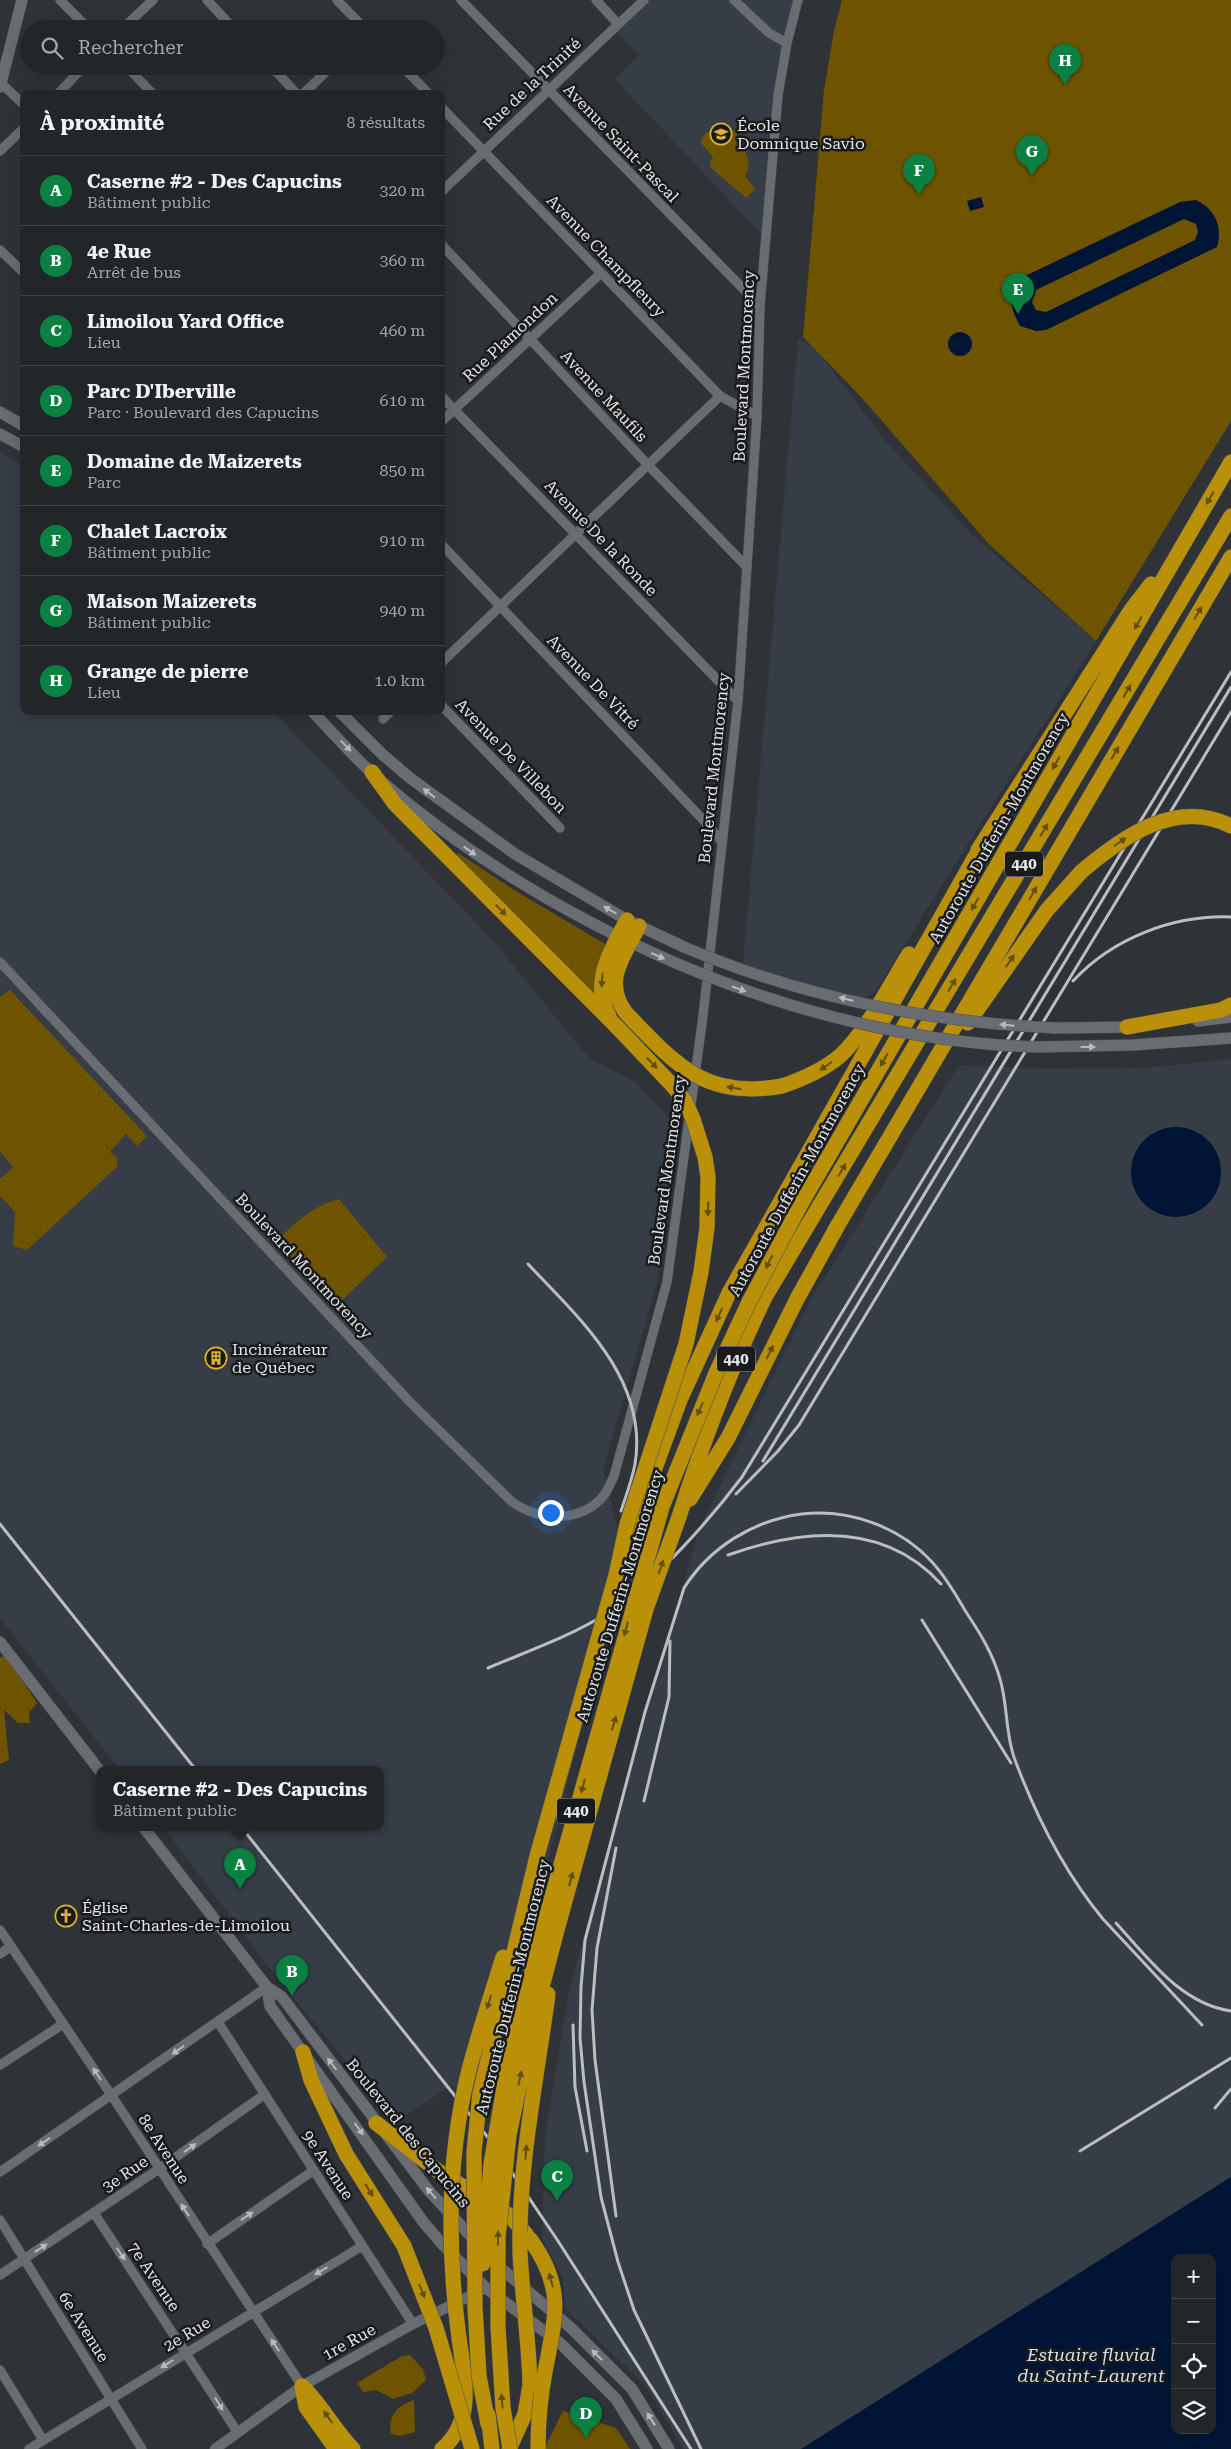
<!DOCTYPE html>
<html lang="fr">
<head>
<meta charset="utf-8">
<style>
  :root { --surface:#232629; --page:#2b2e31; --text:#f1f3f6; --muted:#a3a5a8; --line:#404346; --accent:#0b8043 }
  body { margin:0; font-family:"Roboto Serif",serif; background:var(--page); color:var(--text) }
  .controls { position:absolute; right:15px; bottom:15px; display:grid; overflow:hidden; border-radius:10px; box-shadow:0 5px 20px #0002 }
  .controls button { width:45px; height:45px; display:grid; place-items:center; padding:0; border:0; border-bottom:1px solid var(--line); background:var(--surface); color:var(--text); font:25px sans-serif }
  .you { position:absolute; left:550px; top:1512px; width:18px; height:18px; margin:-12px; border:4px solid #fff; border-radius:50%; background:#1a73e8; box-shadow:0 0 0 8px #1a73e833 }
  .badge { display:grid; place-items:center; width:32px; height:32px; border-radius:50%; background:var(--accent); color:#fff; font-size:16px; font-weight:700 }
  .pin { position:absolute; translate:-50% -41px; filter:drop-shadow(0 1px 2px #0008) }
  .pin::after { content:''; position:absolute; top:26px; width:18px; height:15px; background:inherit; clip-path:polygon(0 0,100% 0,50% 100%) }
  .popup { position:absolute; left:96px; top:1766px; width:288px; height:65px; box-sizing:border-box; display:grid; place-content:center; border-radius:10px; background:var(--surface); filter:drop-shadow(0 1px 4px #0005); font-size:16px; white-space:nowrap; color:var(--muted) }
  .popup b { font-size:19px; color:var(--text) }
  .popup::after { content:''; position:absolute; left:50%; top:100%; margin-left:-10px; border:10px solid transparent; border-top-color:var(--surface) }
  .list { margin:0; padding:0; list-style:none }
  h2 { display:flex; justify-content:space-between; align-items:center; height:65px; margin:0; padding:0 20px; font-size:21px }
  h2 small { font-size:16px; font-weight:400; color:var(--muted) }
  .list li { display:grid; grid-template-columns:32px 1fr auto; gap:15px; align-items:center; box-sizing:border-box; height:70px; padding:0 20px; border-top:1px solid var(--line) }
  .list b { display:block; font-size:19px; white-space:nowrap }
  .list p { margin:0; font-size:16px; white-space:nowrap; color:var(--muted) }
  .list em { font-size:16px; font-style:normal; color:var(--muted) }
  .icon { flex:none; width:28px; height:28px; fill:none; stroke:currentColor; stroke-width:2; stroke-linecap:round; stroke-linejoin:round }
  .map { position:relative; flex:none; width:1231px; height:2449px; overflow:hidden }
  .search { position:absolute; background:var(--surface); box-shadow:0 5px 20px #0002; left:20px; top:20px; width:425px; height:55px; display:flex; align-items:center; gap:12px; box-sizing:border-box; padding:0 18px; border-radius:28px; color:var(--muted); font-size:19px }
  .panel { position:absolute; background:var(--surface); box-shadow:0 5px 20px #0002; left:20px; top:90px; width:425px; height:625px; border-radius:10px }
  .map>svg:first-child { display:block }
</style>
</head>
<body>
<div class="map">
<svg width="1231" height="2449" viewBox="0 0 1231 2449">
  <rect width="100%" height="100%" fill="#2f3337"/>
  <path fill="#363d46" d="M644,0H798L787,43L766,239L615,79L640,55L613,29Z
    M798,339L816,349L882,437L972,535L1096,641L874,993L857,1000L759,972L743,962Z
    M0,452L24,466V711H273L495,943L589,1058L634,1081L677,1126L657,1283L603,1470L625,1560L548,1859L480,2093L451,2086L392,2124L328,2039L284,1987L164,1828H380V1770H120L0,1618Z
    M1231,1059V2177L803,2449H684L644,2384L565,2308L563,2278L542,2239L545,2136L569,1990L699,1529L810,1301L959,1065L1043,1069L1147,1068Z"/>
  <path fill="#6f5400" d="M842,0H1231V421L1096,641L988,543L862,398L803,337L824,90L834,31Z
    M730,129L737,133V141C747,150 753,164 745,176L755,189L746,198L711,168L710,162L713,157L701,143V140C705,130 715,129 723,134Z
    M458,853L514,890L605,944L598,998L455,858Z
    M10,990L147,1136L137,1146L126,1134L110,1152L117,1157V1167L27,1250L13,1246L15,1212L0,1196V1179L13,1167L0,1152V997Z
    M339,1199L387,1257L335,1307L276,1243C293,1223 313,1206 339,1199Z
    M6,1655L37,1703L29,1712L30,1723H18L4,1710L9,1760L0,1764V1658Z
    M410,2355L423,2369L426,2380L412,2393L393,2399L376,2390L363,2392L357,2383L402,2356Z
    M414,2400L415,2432L400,2436L391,2434C387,2417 397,2405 414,2400Z
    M563,2411L616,2428L630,2449H544Z"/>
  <path fill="#001535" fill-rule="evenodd" d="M981,197L984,207L970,211L967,201Z
    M1196,200C1215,209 1223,226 1217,247L1046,330L1036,331L1020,326C1009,305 1007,293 1025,276L1180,202ZM1184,219L1196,224L1198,232L1195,240L1046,312L1036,310L1032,302L1036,290Z
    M948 344a12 12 0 1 1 24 0a12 12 0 1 1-24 0Z
    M1131 1172a45 45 0 1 1 90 0a45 45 0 1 1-90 0Z
    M1231,2177V2449H801ZM1175,2258H1212V2430H1175Z"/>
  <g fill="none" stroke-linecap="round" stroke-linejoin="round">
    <g stroke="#4c4f53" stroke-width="10">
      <path id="minor" d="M60,0L89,29
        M207,0L234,29
        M337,0L365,29
        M461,0L760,306
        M596,0L618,24
        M734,0L769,33L787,43
        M122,29L153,0
        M126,66L153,94
        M271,66L297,94
        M402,66L429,94
        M0,82L24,105
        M58,94L84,66
        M303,94L332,66
        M441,107L720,396L757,416
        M0,151L24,128
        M441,192L644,0
        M441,244L648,465L747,567
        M0,250L24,273
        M441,396L738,701
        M441,422L600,274
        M441,544L709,826L721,841
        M441,663L720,396
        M441,705L560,828
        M383,719L391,711
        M0,962L410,1402L511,1501C538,1521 582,1524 605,1494C608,1489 611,1482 614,1476L667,1282L703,1016L738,701L757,416L760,306L778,95L787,43L798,0
        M0,1930L112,2096L302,2386
        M0,1954L11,1946
        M218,2022L413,2324
        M0,2065L63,2024
        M0,2172L267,1987
        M94,2213L238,2433
        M0,2220L142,2449
        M207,2244L314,2170
        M0,2275L159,2169L265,2094
        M0,2370L43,2440
        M29,2449L362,2246"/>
    </g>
    <g stroke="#4c4f53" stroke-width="11">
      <path id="tertiary" d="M215,2449L302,2386L413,2324L480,2291"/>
    </g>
    <g stroke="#4c4f53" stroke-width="12">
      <path id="secondary" d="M0,87L22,0
        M0,412L24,426
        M0,434L24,447
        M312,711C332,732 352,755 373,774C464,854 567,916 678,964
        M339,711L382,754L410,778L515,854L627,920L684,947
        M1198,1021L1231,1017
        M1055,1028L1135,1027
        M1040,1047L1133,1045L1231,1038
        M0,1642L100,1771
        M144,1828L267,1987L282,1997L429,2191L477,2243
        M267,1987L270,2006L424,2223L443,2245L486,2288L560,2343L616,2399L647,2449
        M496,2264L570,2327L632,2389L669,2449"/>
    </g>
    <g stroke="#4c4f53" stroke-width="16">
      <path id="motorway" d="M372,772L395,804L618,1028
        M978,850L1131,610L1151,584
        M626,1013C602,981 624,956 639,926
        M609,1016C590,982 611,950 627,920
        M968,1023L1047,910L1081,872
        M1127,1027L1221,1010L1231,1005
        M782,1086C803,1079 823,1070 840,1056C866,1032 890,985 909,954
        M801,1204L1231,462
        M690,1499L728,1438L797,1299L838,1225L1231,557
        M679,1517C703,1441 731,1368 765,1297L1231,516
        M633,1528L680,1400L729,1293L984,841
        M303,2052L311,2080L346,2154L404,2246
        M376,2123L438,2171L509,2215L526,2234
        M302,2386C322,2405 334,2430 353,2449
        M302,2386L306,2407L336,2449
        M442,2449C476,2420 464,2376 459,2338
        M509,2449L525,2414L530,2385"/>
    </g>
    <use href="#minor" stroke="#696c71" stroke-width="9"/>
    <use href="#tertiary" stroke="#696c71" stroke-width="10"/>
    <use href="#secondary" stroke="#696c71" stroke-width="11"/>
    <use href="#motorway" stroke="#ba9009" stroke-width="15"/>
    <path stroke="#babec0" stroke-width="3" d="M1073,981C1113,938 1173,915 1231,917
      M528,1264C579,1318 649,1380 635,1464C632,1480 626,1496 621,1511
      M763,1461L1231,687
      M736,1494L778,1451L799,1425L1231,712
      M0,1524L196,1770
      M728,1555C801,1529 884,1521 941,1584
      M922,1620L1011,1763
      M488,1668C528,1651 572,1636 609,1612C655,1582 708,1522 742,1477L1231,672
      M644,1801L669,1697L670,1641
      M242,1828L490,2140L558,2241L691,2449
      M1116,1923C1148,1958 1181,2004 1231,2011
      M573,2025L575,2087L587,2151
      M1215,2108L1231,2089
      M1080,2151L1231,2058
      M616,2216L595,2060L592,2010L597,1948L616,1848
      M701,2449L634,2310L618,2262L601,2197L584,2082L580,2038L581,1987L585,1940L645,1712L684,1588C710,1547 754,1520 802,1514C849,1509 899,1526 932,1562C946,1577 956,1595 966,1612C980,1633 993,1654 1000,1679C1008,1705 1005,1734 1015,1760C1036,1816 1065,1873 1103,1919L1202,2025"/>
    <g stroke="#4c4f53" stroke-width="12" stroke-linecap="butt">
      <path id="secondary-bridge" d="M684,947C801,997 929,1022 1055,1028
        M678,964C791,1012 917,1044 1040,1047"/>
    </g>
    <g stroke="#4c4f53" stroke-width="16" stroke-linecap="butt">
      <path id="motorway-bridge" d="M1081,872C1122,837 1176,798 1231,826
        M626,1013C675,1064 705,1100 782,1086
        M530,2239C566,2289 555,2317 545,2372C540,2398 538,2423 538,2449
        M404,2246L436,2328L472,2449
        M483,2264L491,2164L506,2075L542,1932L662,1507L716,1373L749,1302L801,1204
        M459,2338C447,2248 447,2154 470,2066C480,2029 492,1993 503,1957
        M530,2385C529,2340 522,2296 520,2252C518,2166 537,2078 548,1994
        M488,2414L492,2449
        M488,2424L479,2376L475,2307L474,2152L480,2093L537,1856L616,1575L627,1524L686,1344L701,1272L707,1228L708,1177L705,1157L693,1119L685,1101L673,1086L618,1028
        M510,2449L503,2408L498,2327V2237L509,2135L531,2029L558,1926L646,1609L679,1517"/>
    </g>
    <use href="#secondary-bridge" stroke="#696c71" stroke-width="11"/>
    <use href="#motorway-bridge" stroke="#ba9009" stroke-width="15"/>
  </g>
  <defs><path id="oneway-solid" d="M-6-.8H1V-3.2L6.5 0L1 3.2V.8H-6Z" transform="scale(1.25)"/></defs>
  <g fill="#614f13">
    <use href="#oneway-solid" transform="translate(1210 498) rotate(120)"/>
    <use href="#oneway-solid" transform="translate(1198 613) rotate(-59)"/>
    <use href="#oneway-solid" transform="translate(1138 623) rotate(120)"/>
    <use href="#oneway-solid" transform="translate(1127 691) rotate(-59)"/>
    <use href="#oneway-solid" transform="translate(1115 753) rotate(-60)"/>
    <use href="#oneway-solid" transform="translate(1056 763) rotate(120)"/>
    <use href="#oneway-solid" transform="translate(1044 830) rotate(-59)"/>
    <use href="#oneway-solid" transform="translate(1120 842) rotate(-35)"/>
    <use href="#oneway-solid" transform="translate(1033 893) rotate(-60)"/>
    <use href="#oneway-solid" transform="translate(975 904) rotate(120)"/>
    <use href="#oneway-solid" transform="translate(501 910) rotate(45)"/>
    <use href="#oneway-solid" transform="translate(1010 961) rotate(-56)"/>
    <use href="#oneway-solid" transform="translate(602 980) rotate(94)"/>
    <use href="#oneway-solid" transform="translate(952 985) rotate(-59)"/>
    <use href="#oneway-solid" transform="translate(884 1060) rotate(120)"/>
    <use href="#oneway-solid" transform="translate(652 1063) rotate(45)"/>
    <use href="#oneway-solid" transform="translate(826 1066) rotate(145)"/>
    <use href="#oneway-solid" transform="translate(734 1088) rotate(-170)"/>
    <use href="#oneway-solid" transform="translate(842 1170) rotate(-59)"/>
    <use href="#oneway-solid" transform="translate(708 1209) rotate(92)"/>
    <use href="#oneway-solid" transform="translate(769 1262) rotate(117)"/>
    <use href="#oneway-solid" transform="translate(719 1315) rotate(115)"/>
    <use href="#oneway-solid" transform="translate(770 1352) rotate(-63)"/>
    <use href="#oneway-solid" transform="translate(700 1409) rotate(113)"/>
    <use href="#oneway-solid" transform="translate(661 1567) rotate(-70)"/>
    <use href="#oneway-solid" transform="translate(626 1629) rotate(105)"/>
    <use href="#oneway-solid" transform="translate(614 1723) rotate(-74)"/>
    <use href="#oneway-solid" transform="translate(583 1786) rotate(105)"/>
    <use href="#oneway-solid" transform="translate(571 1879) rotate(-75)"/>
    <use href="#oneway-solid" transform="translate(489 2002) rotate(107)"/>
    <use href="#oneway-solid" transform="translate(520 2078) rotate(-78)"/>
    <use href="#oneway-solid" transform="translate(526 2152) rotate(-85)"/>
    <use href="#oneway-solid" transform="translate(369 2190) rotate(58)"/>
    <use href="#oneway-solid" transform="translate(498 2238) rotate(-89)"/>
    <use href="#oneway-solid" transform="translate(551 2280) rotate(-105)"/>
    <use href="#oneway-solid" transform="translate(422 2291) rotate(68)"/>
    <use href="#oneway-solid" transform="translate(502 2401) rotate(-95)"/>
    <use href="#oneway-solid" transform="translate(328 2417) rotate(-125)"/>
  </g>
  <g fill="#b8bbbe">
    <use href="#oneway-solid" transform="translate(346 746) rotate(46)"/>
    <use href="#oneway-solid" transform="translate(429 793) rotate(-142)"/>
    <use href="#oneway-solid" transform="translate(470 851) rotate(36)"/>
    <use href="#oneway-solid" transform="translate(610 910) rotate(-150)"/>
    <use href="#oneway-solid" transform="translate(658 956) rotate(24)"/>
    <use href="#oneway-solid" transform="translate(739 989) rotate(19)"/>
    <use href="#oneway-solid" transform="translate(846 999) rotate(-166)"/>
    <use href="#oneway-solid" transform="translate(1007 1025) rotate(-175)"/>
    <use href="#oneway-solid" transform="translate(1088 1047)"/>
    <use href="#oneway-solid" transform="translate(178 2050) rotate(145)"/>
    <use href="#oneway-solid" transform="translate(332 2064) rotate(-127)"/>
    <use href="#oneway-solid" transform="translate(97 2074) rotate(-124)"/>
    <use href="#oneway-solid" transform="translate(359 2129) rotate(54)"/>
    <use href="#oneway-solid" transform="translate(44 2142) rotate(146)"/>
    <use href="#oneway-solid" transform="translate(190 2148) rotate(-35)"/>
    <use href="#oneway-solid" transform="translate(431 2193) rotate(-131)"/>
    <use href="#oneway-solid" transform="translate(185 2210) rotate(-123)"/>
    <use href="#oneway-solid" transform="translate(247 2216) rotate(-34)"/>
    <use href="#oneway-solid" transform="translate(41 2248) rotate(-34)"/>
    <use href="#oneway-solid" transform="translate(121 2254) rotate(56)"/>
    <use href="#oneway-solid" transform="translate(321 2271) rotate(149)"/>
    <use href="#oneway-solid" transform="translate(275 2345) rotate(-123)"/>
    <use href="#oneway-solid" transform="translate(597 2355) rotate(-135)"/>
    <use href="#oneway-solid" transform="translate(167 2364) rotate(148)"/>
    <use href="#oneway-solid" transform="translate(219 2404) rotate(58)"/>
    <use href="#oneway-solid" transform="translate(651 2419) rotate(-122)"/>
  </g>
  <defs>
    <g id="school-ring" transform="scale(1.125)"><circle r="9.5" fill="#191a1c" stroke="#deb133" stroke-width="1.5"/><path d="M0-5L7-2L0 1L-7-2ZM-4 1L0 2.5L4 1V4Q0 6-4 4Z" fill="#deb133"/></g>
    <g id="building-ring" transform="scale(1.125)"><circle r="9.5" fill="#191a1c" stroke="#deb133" stroke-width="1.5"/><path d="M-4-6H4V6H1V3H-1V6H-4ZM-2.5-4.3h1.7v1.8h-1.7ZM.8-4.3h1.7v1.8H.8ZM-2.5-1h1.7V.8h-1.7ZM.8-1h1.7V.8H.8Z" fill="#deb133"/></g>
    <g id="church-ring" transform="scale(1.125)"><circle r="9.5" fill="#191a1c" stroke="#deb133" stroke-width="1.5"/><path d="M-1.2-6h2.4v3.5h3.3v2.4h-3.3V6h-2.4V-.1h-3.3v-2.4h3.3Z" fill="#deb133"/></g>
  </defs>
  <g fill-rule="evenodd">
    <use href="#school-ring" x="721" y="134"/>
    <use href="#building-ring" x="216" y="1358"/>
    <use href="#church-ring" x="66" y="1916"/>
  </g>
  <g text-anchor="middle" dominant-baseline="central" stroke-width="5" stroke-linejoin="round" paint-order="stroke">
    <g fill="#191a1c" stroke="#a6a9ab" stroke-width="1">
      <rect x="1005" y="851.5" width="38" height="25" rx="4"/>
      <rect x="717" y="1346.5" width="38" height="25" rx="4"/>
      <rect x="557" y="1798.5" width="38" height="25" rx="4"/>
    </g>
    <g font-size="15" font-weight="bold" fill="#e3e6e8">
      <text x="1024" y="864">440</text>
      <text x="736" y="1359">440</text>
      <text x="576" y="1811">440</text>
    </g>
    <g font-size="16" fill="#e3e6e8" stroke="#191a1c">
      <text transform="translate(532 84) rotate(-43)">Rue de la Trinité</text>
      <text transform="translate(621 143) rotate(46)">Avenue Saint-Pascal</text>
      <text transform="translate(606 256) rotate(46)">Avenue Champfleury</text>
      <text transform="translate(510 337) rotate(-43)">Rue Plamondon</text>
      <text transform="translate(744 366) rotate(-87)">Boulevard Montmorency</text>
      <text transform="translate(604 396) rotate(47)">Avenue Maufils</text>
      <text transform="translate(601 538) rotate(46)">Avenue De la Ronde</text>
      <text transform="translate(593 682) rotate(46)">Avenue De Vitré</text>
      <text transform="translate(511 756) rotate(46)">Avenue De Villebon</text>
      <text transform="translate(714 768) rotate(-84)">Boulevard Montmorency</text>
      <text transform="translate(999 828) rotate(-60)">Autoroute Dufferin-Montmorency</text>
      <text transform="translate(667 1170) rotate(-82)">Boulevard Montmorency</text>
      <text transform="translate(797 1180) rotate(-61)">Autoroute Dufferin-Montmorency</text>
      <text transform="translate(304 1266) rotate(47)">Boulevard Montmorency</text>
      <text transform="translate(620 1596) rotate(-73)">Autoroute Dufferin-Montmorency</text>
      <text transform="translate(513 1987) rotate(-76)">Autoroute Dufferin-Montmorency</text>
      <text transform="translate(408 2133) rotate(51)">Boulevard des Capucins</text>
      <text transform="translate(164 2149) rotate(57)">8e Avenue</text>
      <text transform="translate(328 2165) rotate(57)">9e Avenue</text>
      <text transform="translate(125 2174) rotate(-34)">3e Rue</text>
      <text transform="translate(154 2277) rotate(56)">7e Avenue</text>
      <text transform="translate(84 2327) rotate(58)">6e Avenue</text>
      <text transform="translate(187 2334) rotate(-31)">2e Rue</text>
      <text transform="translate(349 2342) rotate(-29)">1re Rue</text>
    </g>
    <g font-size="16" fill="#e3e6e8" stroke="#191a1c" text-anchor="start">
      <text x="737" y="125">École<tspan x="737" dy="18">Domnique Savio</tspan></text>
      <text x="232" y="1349">Incinérateur<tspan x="232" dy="18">de Québec</tspan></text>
      <text x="82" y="1907">Église<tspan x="82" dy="18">Saint-Charles-de-Limoilou</tspan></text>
    </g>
    <g font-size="18" font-style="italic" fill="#d0def0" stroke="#191a1c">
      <text x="1091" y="2354">Estuaire fluvial<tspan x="1091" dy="21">du Saint-Laurent</tspan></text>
    </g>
  </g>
</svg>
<div class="controls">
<button>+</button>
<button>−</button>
<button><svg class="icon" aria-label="locate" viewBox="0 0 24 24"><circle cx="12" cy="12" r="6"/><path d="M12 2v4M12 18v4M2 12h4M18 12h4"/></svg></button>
<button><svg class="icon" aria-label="layers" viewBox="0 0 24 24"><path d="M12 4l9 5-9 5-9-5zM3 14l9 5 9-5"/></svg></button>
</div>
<div class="you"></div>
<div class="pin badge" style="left:240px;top:1889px">A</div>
<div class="popup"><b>Caserne #2 - Des Capucins</b>Bâtiment public</div>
<div class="pin badge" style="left:292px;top:1996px">B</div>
<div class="pin badge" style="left:557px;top:2201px">C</div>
<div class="pin badge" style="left:586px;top:2438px">D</div>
<div class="pin badge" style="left:1018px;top:314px">E</div>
<div class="pin badge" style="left:919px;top:195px">F</div>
<div class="pin badge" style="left:1032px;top:176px">G</div>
<div class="pin badge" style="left:1065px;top:85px">H</div>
<div class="search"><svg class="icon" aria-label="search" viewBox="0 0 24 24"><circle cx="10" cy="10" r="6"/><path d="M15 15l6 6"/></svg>Rechercher</div>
<section class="panel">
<h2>À proximité<small>8 résultats</small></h2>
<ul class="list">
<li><span class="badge">A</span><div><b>Caserne #2 - Des Capucins</b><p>Bâtiment public</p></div><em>320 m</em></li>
<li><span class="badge">B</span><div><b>4e Rue</b><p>Arrêt de bus</p></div><em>360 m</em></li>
<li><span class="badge">C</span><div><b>Limoilou Yard Office</b><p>Lieu</p></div><em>460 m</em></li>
<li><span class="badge">D</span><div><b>Parc D'Iberville</b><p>Parc · Boulevard des Capucins</p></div><em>610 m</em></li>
<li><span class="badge">E</span><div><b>Domaine de Maizerets</b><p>Parc</p></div><em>850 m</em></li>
<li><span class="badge">F</span><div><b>Chalet Lacroix</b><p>Bâtiment public</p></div><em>910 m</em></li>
<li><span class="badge">G</span><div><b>Maison Maizerets</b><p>Bâtiment public</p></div><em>940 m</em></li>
<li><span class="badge">H</span><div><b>Grange de pierre</b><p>Lieu</p></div><em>1.0 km</em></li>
</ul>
</section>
</div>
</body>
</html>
